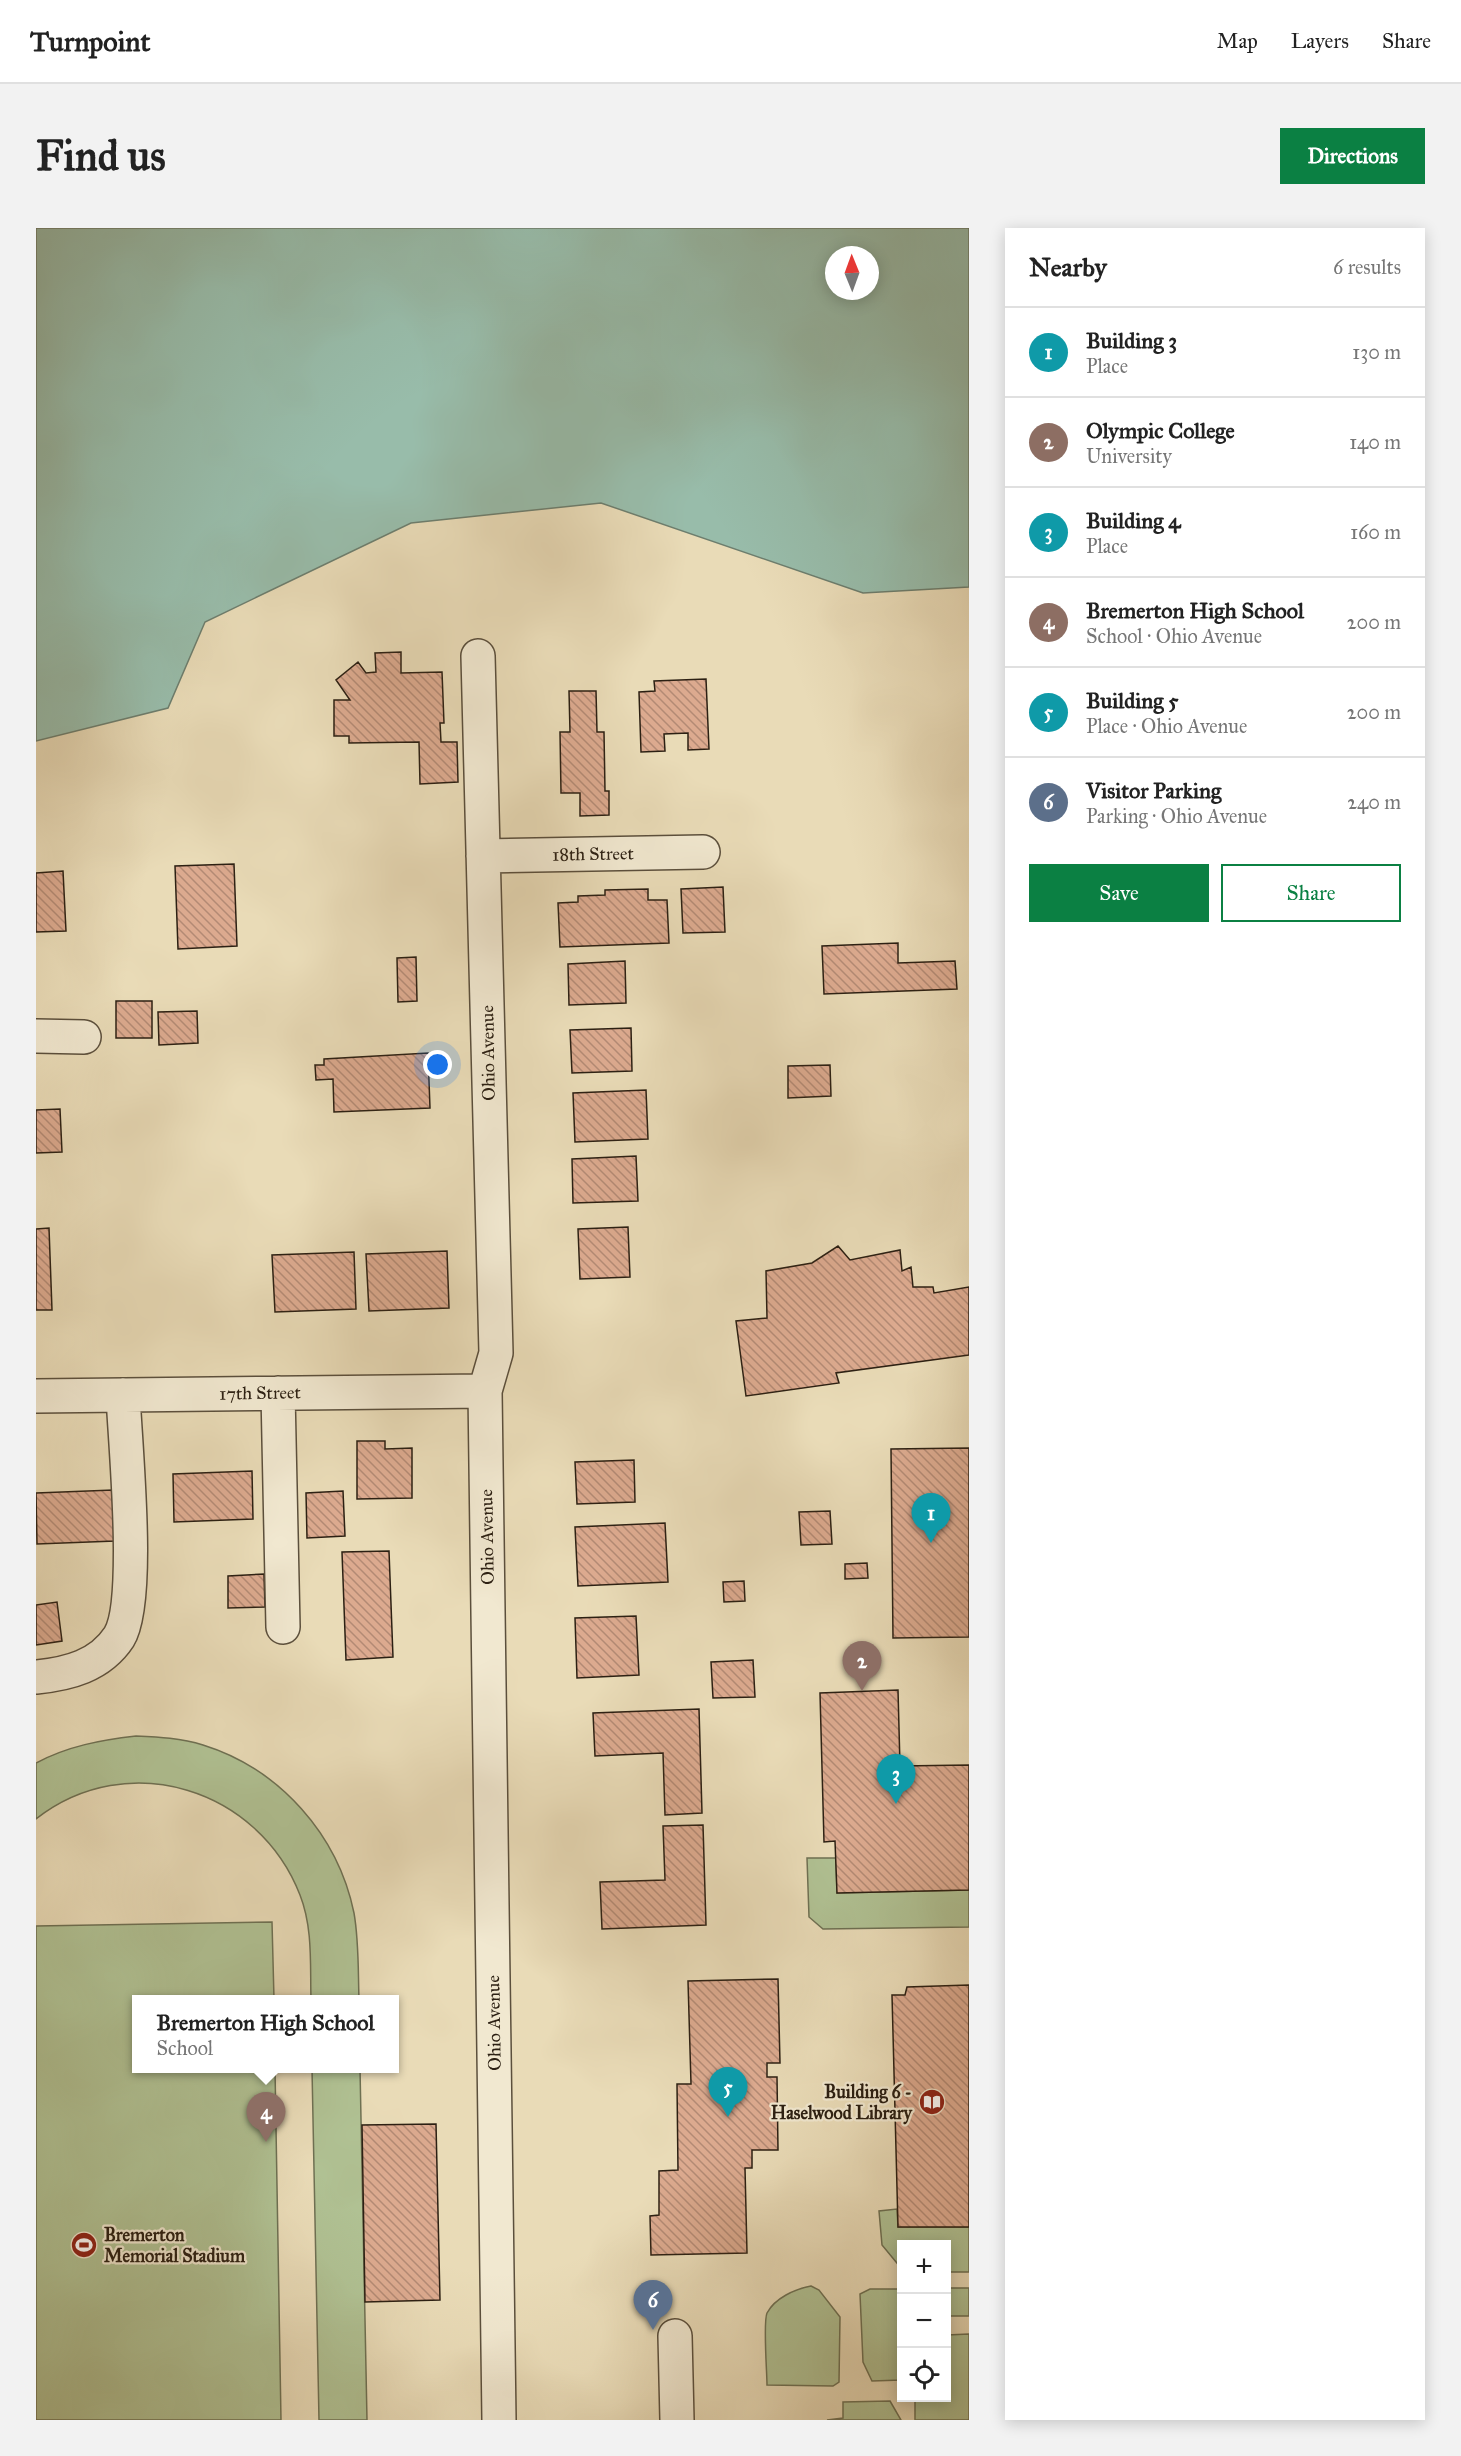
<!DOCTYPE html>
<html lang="en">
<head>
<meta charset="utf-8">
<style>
  :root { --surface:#fff; --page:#f2f2f2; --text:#222; --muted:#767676; --line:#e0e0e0; --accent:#0b8043 }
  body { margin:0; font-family:"IM FELL Great Primer",serif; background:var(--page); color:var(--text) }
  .controls { position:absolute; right:18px; bottom:18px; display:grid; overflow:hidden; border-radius:0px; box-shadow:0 3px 15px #0003 }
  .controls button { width:54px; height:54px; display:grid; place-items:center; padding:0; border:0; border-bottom:2px solid var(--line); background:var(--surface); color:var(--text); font:30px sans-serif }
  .compass { position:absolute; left:789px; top:18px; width:54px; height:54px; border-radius:50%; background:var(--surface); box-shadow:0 3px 15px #0003; rotate:359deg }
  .you { position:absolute; left:402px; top:837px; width:21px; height:21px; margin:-15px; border:4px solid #fff; border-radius:50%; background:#1a73e8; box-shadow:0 0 0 9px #1a73e833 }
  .badge { display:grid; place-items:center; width:39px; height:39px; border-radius:50%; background:var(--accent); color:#fff; font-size:20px; font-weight:700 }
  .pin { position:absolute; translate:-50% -50px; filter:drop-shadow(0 2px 3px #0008) }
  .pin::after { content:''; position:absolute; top:32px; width:21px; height:18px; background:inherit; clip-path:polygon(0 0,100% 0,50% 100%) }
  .popup { position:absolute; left:96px; top:1767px; width:267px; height:78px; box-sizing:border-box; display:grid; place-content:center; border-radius:0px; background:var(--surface); filter:drop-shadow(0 2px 4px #0005); font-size:20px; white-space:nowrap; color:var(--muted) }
  .popup b { font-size:22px; color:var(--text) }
  .popup::after { content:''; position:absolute; left:50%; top:100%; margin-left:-12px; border:12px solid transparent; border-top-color:var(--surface) }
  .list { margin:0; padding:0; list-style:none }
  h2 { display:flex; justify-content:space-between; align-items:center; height:78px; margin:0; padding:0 24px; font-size:26px }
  h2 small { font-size:20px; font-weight:400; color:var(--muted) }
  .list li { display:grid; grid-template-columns:39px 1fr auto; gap:18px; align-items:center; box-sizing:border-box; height:90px; padding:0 24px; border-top:2px solid var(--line) }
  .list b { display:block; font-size:22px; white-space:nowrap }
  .list p { margin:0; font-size:20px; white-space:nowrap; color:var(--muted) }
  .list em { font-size:20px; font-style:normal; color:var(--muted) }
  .actions { display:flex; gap:12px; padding:18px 24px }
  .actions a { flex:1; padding:14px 0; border:2px solid var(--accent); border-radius:0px; text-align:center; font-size:21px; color:var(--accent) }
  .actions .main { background:var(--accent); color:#fff }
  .icon { flex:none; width:33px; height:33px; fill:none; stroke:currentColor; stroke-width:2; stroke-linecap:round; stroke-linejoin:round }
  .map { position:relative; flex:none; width:933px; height:2192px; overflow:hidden; border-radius:0px }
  header { display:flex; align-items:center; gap:36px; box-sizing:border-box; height:84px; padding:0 30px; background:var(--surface); border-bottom:2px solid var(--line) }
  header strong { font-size:28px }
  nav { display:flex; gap:33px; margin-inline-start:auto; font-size:21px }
  .intro { display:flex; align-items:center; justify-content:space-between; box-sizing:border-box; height:144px; padding:0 36px }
  h1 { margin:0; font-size:42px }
  .button { padding:15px 27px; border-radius:0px; background:var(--accent); color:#fff; font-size:21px; font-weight:700 }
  main { display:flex; gap:36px; padding:0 36px }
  aside { flex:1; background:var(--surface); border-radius:0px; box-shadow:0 3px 15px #0003 }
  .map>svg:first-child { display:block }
</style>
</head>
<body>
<header>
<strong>Turnpoint</strong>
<nav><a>Map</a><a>Layers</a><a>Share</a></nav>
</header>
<div class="intro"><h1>Find us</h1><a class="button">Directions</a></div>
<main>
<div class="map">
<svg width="933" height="2192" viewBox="0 0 933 2192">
  <defs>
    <pattern id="building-back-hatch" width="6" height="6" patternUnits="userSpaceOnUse" patternTransform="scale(1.5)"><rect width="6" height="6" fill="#dcaa8f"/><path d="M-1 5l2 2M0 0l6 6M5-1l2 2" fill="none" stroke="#b38a74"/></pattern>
  </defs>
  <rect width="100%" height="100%" fill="#e9dbb7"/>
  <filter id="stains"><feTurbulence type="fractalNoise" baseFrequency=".00333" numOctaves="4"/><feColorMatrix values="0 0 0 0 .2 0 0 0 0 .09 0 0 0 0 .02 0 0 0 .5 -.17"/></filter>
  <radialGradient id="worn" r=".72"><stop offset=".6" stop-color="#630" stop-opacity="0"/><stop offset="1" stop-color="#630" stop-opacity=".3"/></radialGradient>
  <path fill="#b0c193" stroke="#6e7053" stroke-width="1.5" d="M100,1508C123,1509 145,1510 167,1517C244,1541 302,1607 318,1685C323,1713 322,1743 323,1771H275C274,1737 277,1700 264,1667C223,1561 92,1519 0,1591V1535C32,1518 65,1512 100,1508Z
    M771,1630H800L801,1665L933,1662V1699L787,1701L773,1689Z
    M236,1694L238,1771L101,1772V1840L239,1841L245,2192H0V1698Z
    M276,1841H324L331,2192H283Z
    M861,1981L862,1999H933V2044H911L910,2016H866L865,2040L846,2017L843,1983Z
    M775,2058L783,2062L804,2089L803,2154L797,2158L731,2157C731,2144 727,2094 731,2085C739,2070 759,2061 775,2058Z
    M911,2060H933V2088H911Z
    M834,2061H864L865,2152L836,2153L827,2134L824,2066Z
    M933,2106V2192H879V2170H910L911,2107Z
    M854,2173L865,2192H791L807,2190V2174Z"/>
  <path fill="#98bcaa" stroke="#6d7e6e" stroke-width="1.5" fill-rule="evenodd" d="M0,0H933V359L827,365L565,275L375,295L169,394L132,480L0,513ZM798,27H834V63H798Z"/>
  <path fill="url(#building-back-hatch)" stroke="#2c2013" stroke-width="1.5" d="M365,424V445L406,444L408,495H404L405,514H421L422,554L384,556L383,514L313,515V508H298V472H314L300,452L322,434L330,445L340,444L339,425Z
    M670,451L673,521L652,522V505L628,506L629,523L605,524L603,464L619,463L618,453Z
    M533,463H560L561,504H568L569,563H573V587L544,588V565H525L524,504H534Z
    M198,636L201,718L142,721L139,638Z
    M27,643L30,703L0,704V645Z
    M687,659L689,704L647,705L645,661Z
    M612,661V672H631L633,715L524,719L522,675L542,674V668L569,667V662Z
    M862,715V735L919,733L921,761L788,766L786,718Z
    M380,729L381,773L362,774L361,730Z
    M589,733L590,775L533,777L532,736Z
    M80,773H116V810H80Z
    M161,783L162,815L123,817L122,784Z
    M595,800L596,843L536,845L534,802Z
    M392,825L394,880L298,884L297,851L280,852L279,837H288V831Z
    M794,837L795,868L752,870V838Z
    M610,862L612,911L539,914L537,865Z
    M24,881L26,924L0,925V882Z
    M600,928L602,973L537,975L536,931Z
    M592,999L594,1049L544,1051L542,1001Z
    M13,1000L16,1082H0V1001Z
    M802,1018L814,1032L864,1022L866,1043L875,1039L877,1059H897L898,1065L933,1059V1127L800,1145L803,1155L710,1168L700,1093L731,1090L730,1043L776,1035Z
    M411,1023L413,1080L333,1083L330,1026Z
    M318,1024L320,1081L239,1084L236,1027Z
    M321,1213H349V1221L376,1220V1270L321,1271Z
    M933,1220V1409L857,1410L855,1221Z
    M598,1232L599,1274L541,1276L539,1234Z
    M216,1243L217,1291L138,1294L137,1246Z
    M77,1262L79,1313L1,1316L0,1265Z
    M307,1263L309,1308L271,1310L270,1265Z
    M794,1283L796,1316L765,1317L763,1284Z
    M629,1295L632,1354L542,1358L539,1299Z
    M353,1323L357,1429L310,1432L306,1324Z
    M831,1335L832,1350L809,1351V1336Z
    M228,1346L229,1379L192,1380V1348Z
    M708,1353L709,1373L688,1374L687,1354Z
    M21,1374L26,1413L0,1417V1377Z
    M600,1388L603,1447L541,1450L539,1390Z
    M717,1432L719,1469L677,1470L675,1434Z
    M862,1462L864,1538L933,1537V1662L801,1665L799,1613L788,1614L784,1465Z
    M663,1481L666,1585L629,1587L627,1525L559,1528L557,1485Z
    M667,1597L670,1697L566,1701L564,1654L629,1652L627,1598Z
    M742,1751L744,1835H731V1849H741L742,1922H716V1940H709L711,2025L615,2027L614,1988L623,1987V1943L642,1942L641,1856H655L652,1753Z
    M933,1757V1999H862L856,1767H869L871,1759Z
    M400,1896L404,2072L329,2074L326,1897Z"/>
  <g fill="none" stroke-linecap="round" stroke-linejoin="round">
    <g stroke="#5b4f3c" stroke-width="36">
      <path id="minor" d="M442,428L460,1125L449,1163L463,2192
        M447,628L667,624
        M0,808L48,809
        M242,1165L247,1399
        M0,1168L449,1163
        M0,1449C32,1446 64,1438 83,1409C105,1374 89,1215 87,1167
        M639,2108L641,2192"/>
    </g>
    <use href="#minor" stroke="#f1e8d0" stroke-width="33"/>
  </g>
  <defs>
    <g id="library-disc" transform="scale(1.35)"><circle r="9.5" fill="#8f2418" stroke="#f1e8d0"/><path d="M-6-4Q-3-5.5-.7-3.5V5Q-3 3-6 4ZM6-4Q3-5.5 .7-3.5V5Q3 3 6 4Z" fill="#fff"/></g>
    <g id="stadium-disc" transform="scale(1.35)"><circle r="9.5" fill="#8f2418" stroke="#f1e8d0"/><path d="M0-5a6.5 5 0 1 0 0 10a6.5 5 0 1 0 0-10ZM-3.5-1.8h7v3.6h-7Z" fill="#fff"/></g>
  </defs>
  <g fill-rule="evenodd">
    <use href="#library-disc" x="896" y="1874"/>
    <use href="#stadium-disc" x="48" y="2017"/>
  </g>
  <g text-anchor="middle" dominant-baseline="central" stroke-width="4.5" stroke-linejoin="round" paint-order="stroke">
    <g font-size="18" fill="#2c2013" stroke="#f1e8d0">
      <text transform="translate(557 626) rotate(-1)">18th Street</text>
      <text transform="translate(452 825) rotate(-91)">Ohio Avenue</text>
      <text transform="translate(224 1165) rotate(-1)">17th Street</text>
      <text transform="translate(451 1309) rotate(-91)">Ohio Avenue</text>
      <text transform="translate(458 1795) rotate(-91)">Ohio Avenue</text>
    </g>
    <g font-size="18" font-weight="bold" fill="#2c2013" stroke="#f1e8d0" text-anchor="end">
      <text x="876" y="1864">Building 6 -<tspan x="876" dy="21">Haselwood Library</tspan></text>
      <text x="68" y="2007" text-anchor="start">Bremerton<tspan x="68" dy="21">Memorial Stadium</tspan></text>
    </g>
  </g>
  <rect width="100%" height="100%" filter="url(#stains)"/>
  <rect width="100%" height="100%" fill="url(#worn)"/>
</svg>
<div class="controls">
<button>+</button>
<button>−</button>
<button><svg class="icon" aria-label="locate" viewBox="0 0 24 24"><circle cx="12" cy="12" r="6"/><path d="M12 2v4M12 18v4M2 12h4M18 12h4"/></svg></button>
</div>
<svg class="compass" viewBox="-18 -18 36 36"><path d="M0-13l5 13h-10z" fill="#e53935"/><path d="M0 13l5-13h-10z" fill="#767676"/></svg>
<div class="you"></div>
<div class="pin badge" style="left:895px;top:1315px;background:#0f9aa8">1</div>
<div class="pin badge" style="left:826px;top:1463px;background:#8d6e63">2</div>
<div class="pin badge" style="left:860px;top:1576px;background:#0f9aa8">3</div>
<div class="pin badge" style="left:230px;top:1914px;background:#8d6e63">4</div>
<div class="popup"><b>Bremerton High School</b>School</div>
<div class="pin badge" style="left:692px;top:1889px;background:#0f9aa8">5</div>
<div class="pin badge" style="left:617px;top:2102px;background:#5c6f8a">6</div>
</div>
<aside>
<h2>Nearby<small>6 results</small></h2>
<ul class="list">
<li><span class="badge" style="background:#0f9aa8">1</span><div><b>Building 3</b><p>Place</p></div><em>130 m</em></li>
<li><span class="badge" style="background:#8d6e63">2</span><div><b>Olympic College</b><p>University</p></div><em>140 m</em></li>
<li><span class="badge" style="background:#0f9aa8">3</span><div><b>Building 4</b><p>Place</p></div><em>160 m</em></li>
<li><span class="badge" style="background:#8d6e63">4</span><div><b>Bremerton High School</b><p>School · Ohio Avenue</p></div><em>200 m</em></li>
<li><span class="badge" style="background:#0f9aa8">5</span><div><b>Building 5</b><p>Place · Ohio Avenue</p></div><em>200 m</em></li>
<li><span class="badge" style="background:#5c6f8a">6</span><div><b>Visitor Parking</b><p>Parking · Ohio Avenue</p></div><em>240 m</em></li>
</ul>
<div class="actions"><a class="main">Save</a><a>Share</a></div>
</aside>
</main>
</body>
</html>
